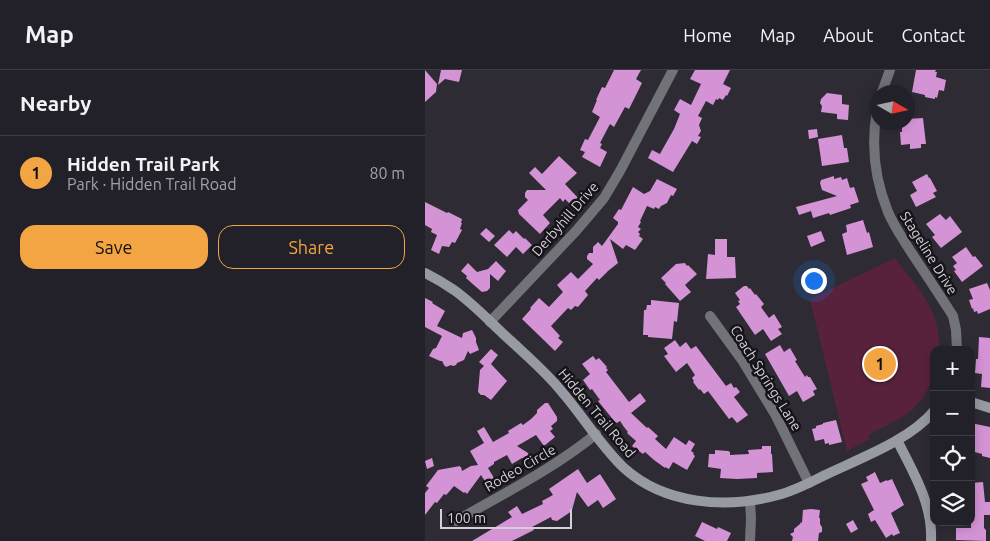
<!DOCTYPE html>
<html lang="en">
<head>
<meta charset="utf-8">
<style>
  :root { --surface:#222028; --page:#2a2830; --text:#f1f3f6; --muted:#a2a3a8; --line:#3f3e45; --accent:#f3a443 }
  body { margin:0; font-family:Ubuntu,sans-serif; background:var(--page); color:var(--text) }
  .controls { position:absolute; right:15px; bottom:15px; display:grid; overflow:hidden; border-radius:10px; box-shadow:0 2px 12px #0003 }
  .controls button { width:45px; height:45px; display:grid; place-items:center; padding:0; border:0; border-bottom:1px solid var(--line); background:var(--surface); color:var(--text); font:25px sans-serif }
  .compass { position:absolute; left:445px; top:15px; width:45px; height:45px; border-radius:50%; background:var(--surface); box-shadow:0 2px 12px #0003; rotate:99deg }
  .scale { position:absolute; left:15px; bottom:12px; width:132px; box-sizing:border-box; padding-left:5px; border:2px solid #d3d1d7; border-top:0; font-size:14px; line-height:18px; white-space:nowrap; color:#d3d1d7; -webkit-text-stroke:4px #161419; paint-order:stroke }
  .you { position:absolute; left:388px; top:210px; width:18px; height:18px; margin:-12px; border:4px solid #fff; border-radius:50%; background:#1a73e8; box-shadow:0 0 0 8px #1a73e833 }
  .badge { display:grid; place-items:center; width:32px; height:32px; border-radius:50%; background:var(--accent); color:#111; font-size:16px; font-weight:700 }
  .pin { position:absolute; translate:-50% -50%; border:2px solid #fff; box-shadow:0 1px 5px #0006 }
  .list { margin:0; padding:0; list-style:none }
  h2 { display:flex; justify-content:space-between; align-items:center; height:65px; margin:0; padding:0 20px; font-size:21px }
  h2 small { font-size:16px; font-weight:400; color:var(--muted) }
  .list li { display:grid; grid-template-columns:32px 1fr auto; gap:15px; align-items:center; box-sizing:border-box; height:75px; padding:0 20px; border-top:1px solid var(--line) }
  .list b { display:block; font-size:19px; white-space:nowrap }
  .list p { margin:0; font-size:16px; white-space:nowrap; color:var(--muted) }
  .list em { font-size:16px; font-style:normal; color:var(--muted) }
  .actions { display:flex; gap:10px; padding:15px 20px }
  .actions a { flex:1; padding:11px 0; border:1px solid var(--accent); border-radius:15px; text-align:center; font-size:18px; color:var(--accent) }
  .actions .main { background:var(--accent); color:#111 }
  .icon { flex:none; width:28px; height:28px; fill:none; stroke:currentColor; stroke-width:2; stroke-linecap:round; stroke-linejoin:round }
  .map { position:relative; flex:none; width:565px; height:471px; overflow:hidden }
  header { display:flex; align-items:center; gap:30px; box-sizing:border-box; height:70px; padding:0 25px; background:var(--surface); border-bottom:1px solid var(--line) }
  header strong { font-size:24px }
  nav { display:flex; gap:28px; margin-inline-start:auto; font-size:18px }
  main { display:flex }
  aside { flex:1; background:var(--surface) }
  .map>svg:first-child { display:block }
</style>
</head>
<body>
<header>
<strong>Map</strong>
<nav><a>Home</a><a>Map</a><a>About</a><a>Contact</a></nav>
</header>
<main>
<aside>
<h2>Nearby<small></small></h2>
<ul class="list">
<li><span class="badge">1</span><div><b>Hidden Trail Park</b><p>Park · Hidden Trail Road</p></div><em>80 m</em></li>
</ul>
<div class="actions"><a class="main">Save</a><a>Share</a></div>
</aside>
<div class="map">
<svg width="565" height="471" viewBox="0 0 565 471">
  <rect width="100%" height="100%" fill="#2e2b35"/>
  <path fill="#58223d" d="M470,188C484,207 502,226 510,248C513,258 514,269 515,280H509V308L498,328L486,341L474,349L443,365L445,369L422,381L385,229Z"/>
  <path fill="#d493d5" d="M0,0L12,14L11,22L0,32Z
    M16,0H37L34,12L20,9L13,15Z
    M189,0H216L211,9L217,13L204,39L200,37L189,57L185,54L175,73L177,74L175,78L182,82L175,97L157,87L160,82L155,80L160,69L163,70L175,47L167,42L172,30H171L177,17L180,18Z
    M270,0H305L298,14L306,18L302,26L301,25L298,30L294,28L293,30L291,29L288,35L281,31L273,46L277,48L274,55L276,61L273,66L276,67L272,74L267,71L248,102L223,88L227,80L235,84L236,82L249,59L255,44L249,40L255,29L266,35L276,14L265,9Z
    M491,0H511L510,2H512L511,7L521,10L519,21L514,20L512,28L510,27V29L500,27V25L487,22Z
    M402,23L417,25V34L424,35L423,50L412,49V44L396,42L397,36L395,33L396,29Z
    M498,48L501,74H496V78L485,79V74L476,75L475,62H477V57L480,56V52H482V49Z
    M392,59L393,67L384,69L383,60Z
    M417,65L419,78H422L424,92L397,96L393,69Z
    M134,86L152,103L140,114L153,128L146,135L140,129L138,132L135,128L118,145L125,153L115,164L94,144L93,140L103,130L100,127V123L102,120H121L104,103L110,97L117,104Z
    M502,104L504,108H505L512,121L508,123L511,127L491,137L485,125L492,121L487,112Z
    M409,106V109L416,107L417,110L422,108L425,118L429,117L434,132L425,135L426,138L405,145L404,143L388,148L386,141L374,145L371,137L412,126L397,120L395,113L396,110Z
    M232,109L252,119L248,126L246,125L242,133L236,136L234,139L230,137L229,139L222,136L215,151L216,152L213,157L216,159L213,162L215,164L214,166L218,169L210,180L201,175L198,179L185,169L193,193L183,201L174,210L172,208L160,221L163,225L153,237L150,236L146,240L143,238L126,256L135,266L133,268L138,272L130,281L97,249L106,239L105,238L114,228L124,237L138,222L132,215L146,202L153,209L168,194L162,189V186L164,183H168V177L173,172L177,176L193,154V152L188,148L194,139L196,140L208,117L219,124L225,121Z
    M0,132L22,143L23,142L37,149L36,153H37L35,159L37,160L30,173L27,172L24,177L17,176L14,184L6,180L12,165L6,162L7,159L0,155Z
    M515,144L521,150L525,146L537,162L516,178L507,167L510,165L501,154Z
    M438,150L442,163L444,162L448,177L422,185L417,164L422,162L421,155Z
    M61,158L70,166L64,172L55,164Z
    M84,160L88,164L91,161L99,169L100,168L107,175L98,184L91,177L82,187L69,175Z
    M396,161L400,171L386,177L382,166Z
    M290,169H302V187H310L311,208L281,209L283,184L290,185Z
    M541,177L548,187L550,186L558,196L537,212L529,201L531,200L528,196L532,193L527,187Z
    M71,191L81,201L73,211L65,204V218L62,221L57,222L50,216L41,208L42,206L36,201L43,193L52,202L63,199Z
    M260,193L262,196L263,195L272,204L260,215L266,222L255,231L240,214L241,213L236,208L251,194Z
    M562,213L565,220V239L553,244L552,241L549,242L548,238L547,239L544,230L548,229L544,219Z
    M319,216H322L324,219L325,218L330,225L331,224L339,234L336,237L344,248L349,244L357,257L353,259L357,264L346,271L338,259L330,265L311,237L315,234L313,231L315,230L310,223Z
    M0,228L8,232L7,233L20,241L12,256L37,268L38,263L47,260L51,268V272L54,280L45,284L43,281L39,290L32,293L31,295L28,296L26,295L21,297L19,295L17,291H15L4,286L8,279L11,278L17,266L0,257Z
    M226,230L254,233L252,252L249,251L247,269L223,267V265H218L219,240H221L222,235H226Z
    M554,267L565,268V318L556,317L557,304L550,303L551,289H553Z
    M250,270L255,277L261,272L266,279L271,276L301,316L306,313L309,318L311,317L315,322L309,327L323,345L312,353L307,347L304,349L283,321L279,324L275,319L274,320L268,312L269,311L267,308L270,305L262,293L251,302L239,286L243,284L239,278Z
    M355,275L359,282L365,278L372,290L370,291L380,307L382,305L383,307H385L392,319L388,321L390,325L378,332L372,321L364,326L340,284Z
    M66,279L73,285L66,294L82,311L66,330L59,325H56L53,322L55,300L59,296L54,292Z
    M168,286L171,290L174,288L182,297L181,298L183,300L181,302L204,332L215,323L221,331L206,343L222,358L223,357L233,366L230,369L241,379L249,367L261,375L264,370L270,374L266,381L269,383L268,384L270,386L262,400L248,392L244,399L240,397V398L229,390L220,382L218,384L207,376L211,371L202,363L203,362L199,357L195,351L192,353L190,352L173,331L175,330L167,319L165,320L158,310L165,304L157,294Z
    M120,333H123L132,347V351L126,356L128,359L125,361L130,367L119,376L111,365L92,376L103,383L105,387L101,389L97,388L87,394L82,385L69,392V394L63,398L69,408L61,413L56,405L42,424L40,422L39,423L29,416L23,423L21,425L19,424L12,433L10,432L0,445V423L4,418L1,416L13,400L35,396V397H36L37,401L46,396L53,395L45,381L59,373L52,361L59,357L68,372L84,363L83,361L96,353L98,355L106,349L112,343V340Z
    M411,350L417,372L404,375V373L400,374L399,369L390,371L387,359L391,358V356L398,354V353Z
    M546,353L565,357V388L557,386V384L546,381Z
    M337,376H346V384H347L348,402L332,403V408L312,409L295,408L296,399L283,397L284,384H290V380L303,381L305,382V385L324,384L323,380L337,379Z
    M7,388L9,396L2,399L0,391Z
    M153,399L162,413L175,404L191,429L178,438L173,430L163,437L152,422L147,440L144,443L132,451L127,450L126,447L107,457L109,460L87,471H47L87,447L83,442L92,436L97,444L118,434L117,431L128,425L124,419Z
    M450,402L455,413L462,410V411L467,409L479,435L466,443L475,463L468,466L467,464L461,468L450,450L446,452L443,444L449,440L436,414L443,411L441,407Z
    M558,412L560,432H565V445H559V458L561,460V471L531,470V458H546V413Z
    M386,439L395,440L394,448H395V454L397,457V462L394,463L393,471H367L368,467L365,464L369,462V459L375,454L376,452L377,453L378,440Z
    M428,450L433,459L426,463L421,454Z
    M277,452L292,459L293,457L306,463L302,471H280L270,466Z"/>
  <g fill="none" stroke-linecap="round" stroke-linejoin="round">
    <path stroke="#717378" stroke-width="10" d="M457,22L465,0
      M452,40C446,74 450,110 463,142C469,156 478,169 486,182C500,203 514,224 528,246L531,260L532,280
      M285,246L317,290L351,346L384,413
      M65,252L151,161L179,128L195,101L248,0
      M31,451C78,424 128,399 171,364
      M325,471L326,448L325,431"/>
    <path stroke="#989aa3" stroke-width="10" d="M0,203C10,208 20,214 29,220C50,235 67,254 86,271C103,287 122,303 137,322C158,346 175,375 199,398C240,435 302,439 353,425C369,421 384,413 398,406C433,389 484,371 509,341
      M546,332L565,338
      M472,370C488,402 508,434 506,471"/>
  </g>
  <g text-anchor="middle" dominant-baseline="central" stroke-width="5" stroke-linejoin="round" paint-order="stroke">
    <g font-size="14" fill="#d3d1d7" stroke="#161419">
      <text transform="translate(140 149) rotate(-49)">Derbyhill Drive</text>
      <text transform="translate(504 183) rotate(58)">Stageline Drive</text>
      <text transform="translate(341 308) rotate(58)">Coach Springs Lane</text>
      <text transform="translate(172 343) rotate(50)">Hidden Trail Road</text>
      <text transform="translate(95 398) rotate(-30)">Rodeo Circle</text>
    </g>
  </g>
</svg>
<div class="controls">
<button>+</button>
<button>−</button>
<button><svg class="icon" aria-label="locate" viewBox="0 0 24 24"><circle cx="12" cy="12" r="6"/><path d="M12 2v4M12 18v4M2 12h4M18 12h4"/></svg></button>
<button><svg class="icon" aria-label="layers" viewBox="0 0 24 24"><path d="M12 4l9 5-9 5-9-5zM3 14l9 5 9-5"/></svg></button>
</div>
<svg class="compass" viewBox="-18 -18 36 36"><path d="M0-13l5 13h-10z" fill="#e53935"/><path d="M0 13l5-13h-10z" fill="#a2a3a8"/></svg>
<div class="scale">100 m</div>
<div class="you"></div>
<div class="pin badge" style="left:455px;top:294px">1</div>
</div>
</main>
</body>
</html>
